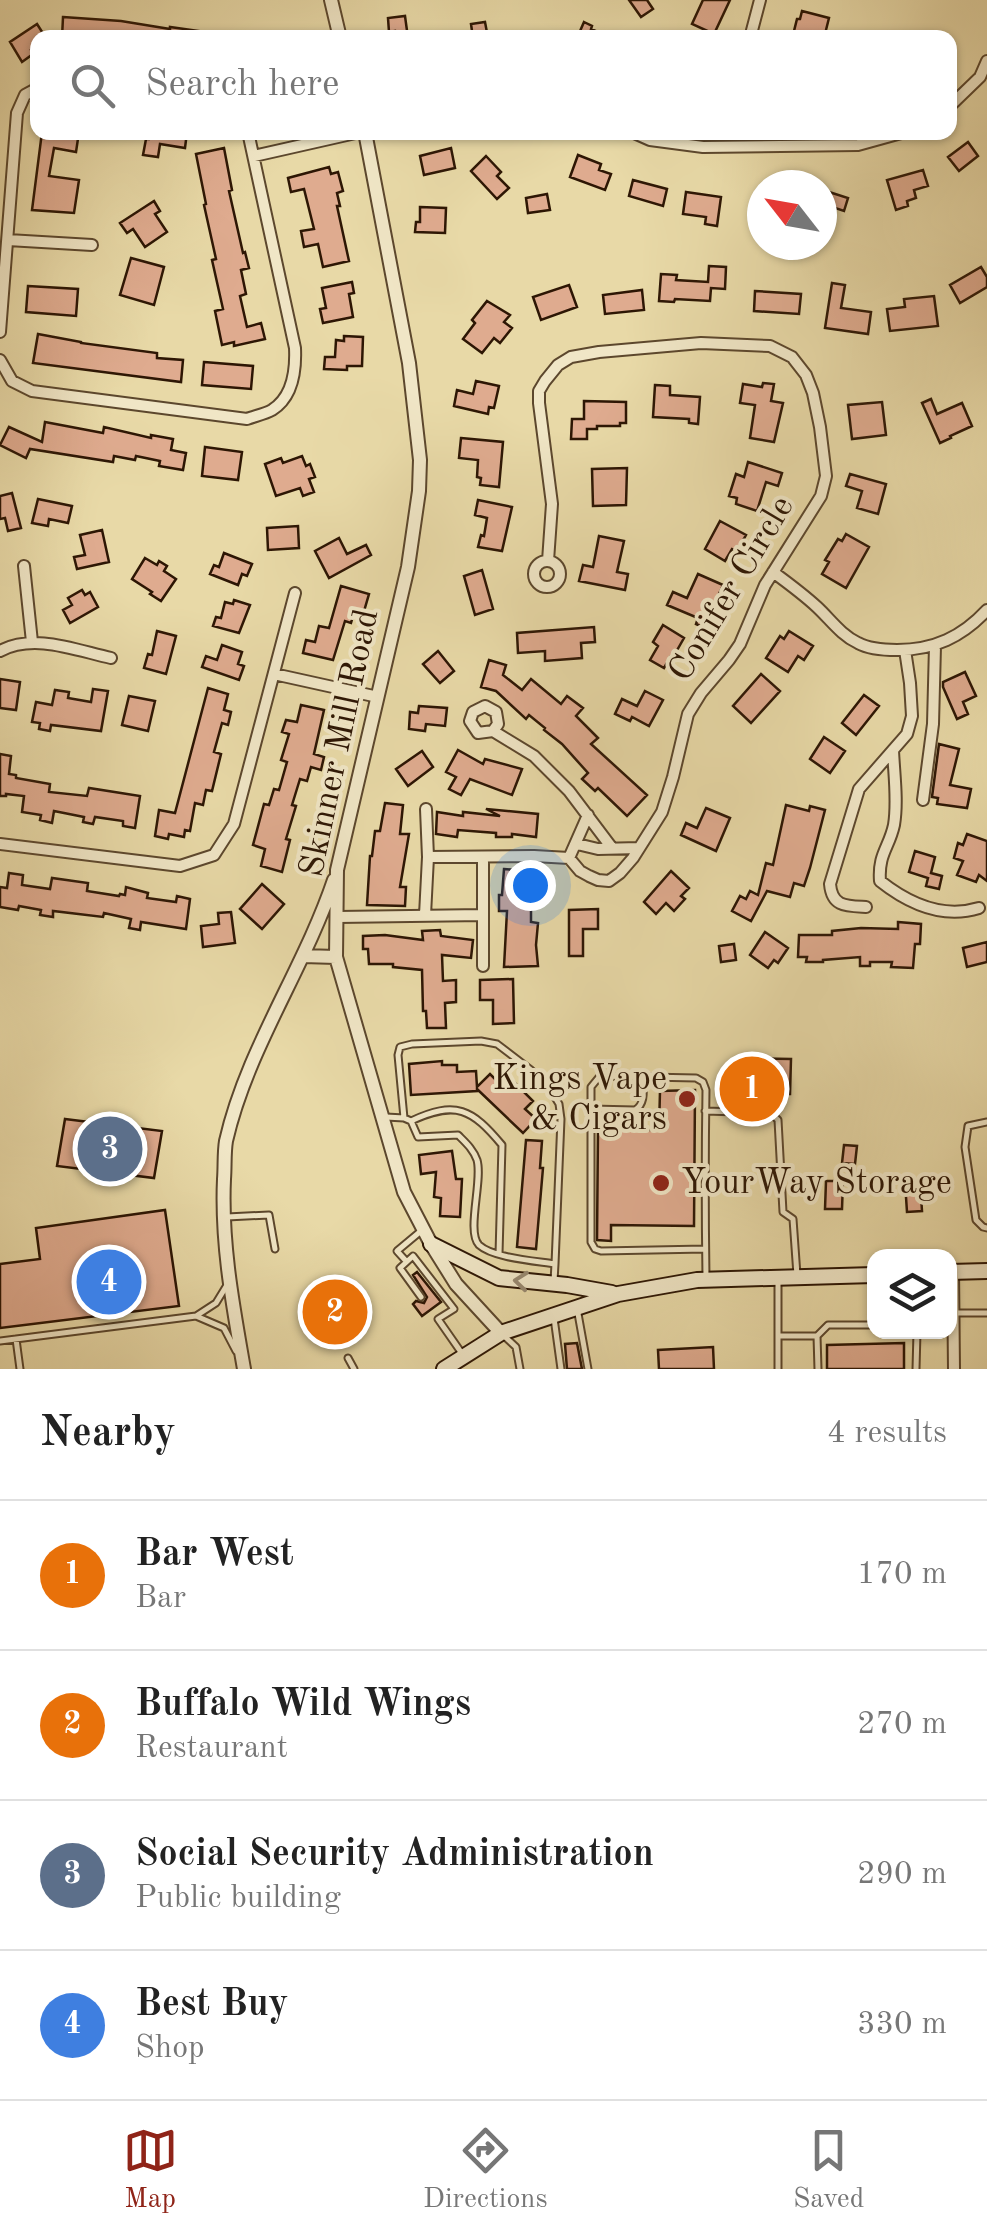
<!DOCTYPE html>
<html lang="en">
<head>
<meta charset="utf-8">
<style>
  :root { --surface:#fff; --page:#f2f2f2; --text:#222; --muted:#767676; --line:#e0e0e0; --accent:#8f2418 }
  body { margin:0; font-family:"Old Standard TT",serif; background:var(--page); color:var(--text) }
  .controls { position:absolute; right:30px; bottom:30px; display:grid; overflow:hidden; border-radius:20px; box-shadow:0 2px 8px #0004 }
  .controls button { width:90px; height:90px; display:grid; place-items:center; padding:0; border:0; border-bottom:2px solid var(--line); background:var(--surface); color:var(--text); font:50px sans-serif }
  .compass { position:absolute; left:747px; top:170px; width:90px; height:90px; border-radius:50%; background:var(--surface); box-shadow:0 2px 8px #0004; rotate:301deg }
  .you { position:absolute; left:530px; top:885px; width:35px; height:35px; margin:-25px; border:8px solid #fff; border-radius:50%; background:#1a73e8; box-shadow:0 0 0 15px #1a73e833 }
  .badge { display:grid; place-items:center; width:65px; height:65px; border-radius:50%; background:var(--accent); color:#fff; font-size:32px; font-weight:700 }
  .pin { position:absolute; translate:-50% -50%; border:5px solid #fff; box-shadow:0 2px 10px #0006 }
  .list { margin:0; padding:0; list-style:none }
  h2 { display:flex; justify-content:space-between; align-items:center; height:130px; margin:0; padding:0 40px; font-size:42px }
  h2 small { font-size:32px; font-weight:400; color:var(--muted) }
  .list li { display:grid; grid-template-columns:65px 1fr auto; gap:30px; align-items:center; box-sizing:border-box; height:150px; padding:0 40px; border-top:2px solid var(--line) }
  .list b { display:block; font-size:38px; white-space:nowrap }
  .list p { margin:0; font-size:32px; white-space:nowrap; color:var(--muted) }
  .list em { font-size:32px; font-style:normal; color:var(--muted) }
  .icon { flex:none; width:55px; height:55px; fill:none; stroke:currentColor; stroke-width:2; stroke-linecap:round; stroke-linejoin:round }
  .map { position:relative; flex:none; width:987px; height:1369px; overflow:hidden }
  .search { position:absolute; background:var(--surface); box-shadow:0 2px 8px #0004; left:30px; right:30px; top:30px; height:110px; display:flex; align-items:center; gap:25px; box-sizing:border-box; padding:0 35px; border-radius:20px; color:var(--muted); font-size:38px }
  .sheet { height:730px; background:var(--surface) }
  nav { display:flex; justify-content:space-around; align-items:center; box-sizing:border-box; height:140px; border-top:2px solid var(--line); background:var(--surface); font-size:28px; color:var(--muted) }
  nav a { display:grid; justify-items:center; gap:5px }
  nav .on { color:var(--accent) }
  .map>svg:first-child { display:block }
</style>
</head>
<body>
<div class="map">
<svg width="987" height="1369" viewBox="0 0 987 1369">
  <rect width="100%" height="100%" fill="#e8d9a7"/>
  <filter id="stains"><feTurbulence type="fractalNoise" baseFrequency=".002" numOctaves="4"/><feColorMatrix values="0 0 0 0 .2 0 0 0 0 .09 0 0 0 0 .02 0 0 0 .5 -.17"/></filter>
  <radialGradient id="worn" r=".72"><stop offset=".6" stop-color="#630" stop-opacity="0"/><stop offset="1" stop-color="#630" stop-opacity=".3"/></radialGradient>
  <path fill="#dfab8f" stroke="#2d1604" stroke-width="2.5" d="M629,0H647L653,9L641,17Z
    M703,0H730L714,34L692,24Z
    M802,11L829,18L824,38L793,35L797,19H800Z
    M405,16L408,38H396L395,31L389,32L388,18Z
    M63,17L121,21L170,29V27L206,32V38H62Z
    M485,22L488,38H473L471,24Z
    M584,22L592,26L591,29L611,38H577Z
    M37,24L46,38H38V45L31,50L33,54L22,62L10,42Z
    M42,132H79L76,152L54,148L49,176L79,180L74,213L32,210Z
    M150,132H187L185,148L160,144L158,157L143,155L146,139H149Z
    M968,142L978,156L959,171L948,157Z
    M224,148L232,190L229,191L243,253L245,252L249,268L241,270L246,294L240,296L247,327L261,323L265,339L234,346V342L222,345L215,311L223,309L212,260L216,259L204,205L206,204L196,154Z
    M451,148L455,168L424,175L420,156Z
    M578,155L601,164L599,170L611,174L605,190L570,177Z
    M486,156L501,172L497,176L509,188L497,199L471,171Z
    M329,167L331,174L338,172L343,191L337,193L340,206H337L349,261L323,267L318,244L304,247L301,231L314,229L304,189L291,192L288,178Z
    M923,170L928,186L914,190L916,198L907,201L908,206L896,210L887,180Z
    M633,180L667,189L663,206L629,196Z
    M826,191L848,198L844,211L823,204Z
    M686,192L721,197L717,226L705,224L706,217L683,214Z
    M547,194L550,210L528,213L526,198Z
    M154,201L160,211L155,214L167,232L145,247L133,229L127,233L120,223Z
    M420,207L446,208L445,233L415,232L416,222H420Z
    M131,258L164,267L154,305L120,295Z
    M709,266L726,267L725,289L711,288L710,301L675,299L674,302L659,301L661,274L677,275L676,280L708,282Z
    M981,267L987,277V287L960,303L950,285Z
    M352,282L354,293L349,294L353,317L323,323L320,309L326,308L322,288Z
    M832,283L845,285L841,308L871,312L868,334L825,328Z
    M569,285L577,307L541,320L533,297Z
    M28,286L78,289L76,316L26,312Z
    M642,290L644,310L605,314L603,295Z
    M755,291L801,294L799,314L754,311Z
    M934,296L938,326L890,331L887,309L905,307L904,299Z
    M487,301L510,315L504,322L512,328L500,343L494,338L482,353L463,339L475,323L472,320Z
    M38,334L81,342V343L157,353V358L183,360L181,382L33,363Z
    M344,336L363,337L362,366H347V370L324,369L325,357H335L336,340L344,341Z
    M204,362L253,366L251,389L202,385Z
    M476,381L499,386L494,408L489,407L488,414L454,406L457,390L473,394Z
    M763,383L774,384L771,401L783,403L774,442L750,438L755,405L740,403L743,384L762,387Z
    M655,385L670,386V395L700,397L698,424L689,423V419L653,417Z
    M931,399L937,414L962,403L972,426L950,436L951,438L940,443L922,403Z
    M584,401L626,402V423H620V426H597V429H587V439H571L572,419H584Z
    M882,402L886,435L852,439L848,405Z
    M45,422L103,433L104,427L151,438V435L173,439L171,450L186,453L183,470L159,466L160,461L136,456L135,460L114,456L113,462L30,449L26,458L0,445L9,427L42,442Z
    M461,438L503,442L499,487L480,485L481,478L477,477L478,460L459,458Z
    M205,447L242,452L238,480L202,476Z
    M302,456L306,466L310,464L315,477L309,479L314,492L303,496L300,488L276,496L265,464L281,458L283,463Z
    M748,462L782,473L778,486L766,482L757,511L736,504L737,498L729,496L736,474L744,477Z
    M627,468L626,505L593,506L592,469Z
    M850,474L886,484L878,514L857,508L862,491L846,486Z
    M12,493L21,528L8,531L5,518L0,519V496Z
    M38,499L72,506L68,523L49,519L48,526L32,523Z
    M478,500L512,507L502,551L478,547L481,535L484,536L487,518L475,515Z
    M720,521L746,535L737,551L732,549L725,561L705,549Z
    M298,526L299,548L268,550L267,528Z
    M102,530L109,562L77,569L74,557L85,555L80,535Z
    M846,534L869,547L846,588L822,574L829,562L825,560L838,539L842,541Z
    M599,536L624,541L617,572L628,574L625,590L579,581L583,565L593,567Z
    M339,538L347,554L366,545L371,555L329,578L315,551Z
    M224,553L252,564L247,576L242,574L238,585L210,574L214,565L219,567Z
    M145,558L157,565L159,561L167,566L164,571L176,579L161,601L150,594L152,592L132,579Z
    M482,570L493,609L475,615L464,576Z
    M698,574L723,585L710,614L715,616L709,630L696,624L698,618L667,605L673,592L687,598Z
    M341,586L369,594L362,618L353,616L351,623L345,621L333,660L303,653L306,640L315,642L319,626L329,628Z
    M82,590L85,595L90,592L98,607L70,623L63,610L72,605L68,598Z
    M234,600L250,605L239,633L213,626L216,617L221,618L225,602L233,604Z
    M663,625L684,638L672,659L670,657L664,668L650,660L658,646L653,642Z
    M594,627L595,642L581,643L582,658L545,661V651L518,653L517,633Z
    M157,631L176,636L166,674L144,668L148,654L152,655Z
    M789,631L813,646L804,660L798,656L788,672L766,658L780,636L784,639Z
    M222,645L242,652L238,664L244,666L239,680L202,667L206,656L217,660Z
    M438,651L454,671L440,683L423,664Z
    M489,660L506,665L503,675L522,690L531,679L561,704L567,696L583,708L576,716L598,738L591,744L647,795L627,816L598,788L595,791L582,779L588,773L562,744L544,730L545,728L529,715L526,719L496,691L481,687Z
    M965,672L976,696L963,702L968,714L957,719L943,687V682Z
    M761,674L780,691L751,723L733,706Z
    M0,679L20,682L16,710L0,708Z
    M208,688L228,694L224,710L231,712L228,725L222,723L214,752L221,754L212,791L206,790L203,805L195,803L190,831L185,830L184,837L169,834L168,839L155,836L159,810L175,813Z
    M93,689L108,691L101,731L51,725L50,731L39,729L40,723L32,722L36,702L52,705L55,690L69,692L68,698L91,702Z
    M645,691L663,700L649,726L632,717L630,721L615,714L622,699L637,706Z
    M864,695L879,706L856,735L842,723Z
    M129,696L155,701L148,731L122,725Z
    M301,705L324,710L314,754L324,757L321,770L311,767L307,781L300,779L292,805L296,806L286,839L290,840L282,872L261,866L265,849L253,845L264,804L269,805L274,789L279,790L287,762L281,760L289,734L282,732L286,720L297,722Z
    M419,706L447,708L445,726L426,724L425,731L409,729L410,712L418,713Z
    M824,737L845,751L830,773L810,759Z
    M939,744L959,749L950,785L971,789L967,808L937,804L938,798L932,797Z
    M458,750L483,764L485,759L522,769L512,795L470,779L461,795L449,789L456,777L446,772Z
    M422,751L433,767L408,786L396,769Z
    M0,754L11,756L9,774L16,775V778L50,784L49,792L87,796L89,788L140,796L135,828L123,826V821L95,817L93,824L83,822L84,817L54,811L52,823L40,820L41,815L22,812L24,796L6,794V796H0Z
    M385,803L403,805L400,834H409L400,887H406L405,906L367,905L370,856H372L375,831H380Z
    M786,805L809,811L810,806L825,810L810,868L804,886L794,883L790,897L767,891L751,921L732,911L740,896L746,899L750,891L758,895L766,863L773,865Z
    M706,808L730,818L716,851L681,835L686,823L697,828Z
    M486,809L538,814L536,837L512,834V837H496V833L458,830L457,837L436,834L437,812L463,816V812L500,816Z
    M967,834L987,841V881L979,875L976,882L957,875L963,861L954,858L958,843L963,845Z
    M915,851L935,857L931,873L942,876L939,889L926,886L928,878L909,872Z
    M504,869L536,872L534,891H531V922L538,923L536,945L538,966L504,967L507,911H499V895H502Z
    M671,871L689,888L681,896L685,899L674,911L666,903L656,914L644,902Z
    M9,873L23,875L22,885L50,889L52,878L88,883L87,891L119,896L120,894L125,895L126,887L148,893L147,898L176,902L177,896L190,899L186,929L141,922L140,930L129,928L131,919L104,913L103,917L53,911V917L40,915L41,910L19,906L18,910L0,907V887L7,888Z
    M262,884L284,904L262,929L240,909Z
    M598,909V929H583V956H569V910Z
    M231,912L235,943L203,947L201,926L219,924L218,913Z
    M898,922L921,924L920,944H915L913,968L891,967L892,962H870V966H860V957L823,960V962H806L807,957H798L799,935H832V931L861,928L898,929Z
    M440,930L441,936L473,940L471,958L442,955L443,981L456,980V1002L445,1003L446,1028H427L426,1011H423L422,970L393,967V964H369L368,949H363V936L385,935L423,940L422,931Z
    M765,932L788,948L778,963L774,960L768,968L750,955Z
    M987,942V962L967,967L963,948Z
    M734,944L736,960L721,962L719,946Z
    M513,979L514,1023L493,1024V1000H480V980Z
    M739,1058L791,1059L790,1094L738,1095Z
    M442,1061V1065H457V1072L476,1071L477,1087L490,1074L504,1088L512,1080L533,1101L525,1109L536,1119L523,1133L477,1089V1091L411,1095L409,1064Z
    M695,1090L694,1226L611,1225V1241L597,1240L598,1130H659L660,1091Z
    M65,1119L162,1131L154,1178L57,1166Z
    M526,1140L542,1141L540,1168H543L536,1249L517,1247Z
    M844,1145L857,1146L855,1164L842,1163Z
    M452,1151L456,1179H462L460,1217L440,1216L441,1198L434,1197L436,1172L421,1174L419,1155Z
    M826,1181H843L842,1209H825Z
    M920,1181L922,1211L907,1212L905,1182Z
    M165,1210L179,1306L0,1328V1264L40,1259L36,1228Z
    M417,1272L441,1302L422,1316L413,1304L416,1301L424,1303L427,1297L413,1275Z
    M358,1295L362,1321L311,1329L307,1302Z
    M577,1343L582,1369H567L565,1344Z
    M904,1343V1369H827V1345Z
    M713,1347L714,1369H659L658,1350Z"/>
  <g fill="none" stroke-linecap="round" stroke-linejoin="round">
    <g stroke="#5c472d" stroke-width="9">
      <path id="service" d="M591,1109L635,1110C646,1104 643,1089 643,1077
        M705,1111L771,1113L778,1120L783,1212L793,1219L797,1275
        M386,1117L404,1118L411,1121C456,1100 472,1109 502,1145L499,1254
        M404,1118L398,1055L400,1047L412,1044L481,1041L497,1044L531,1070L551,1091L559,1104L561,1119L555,1264
        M411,1121L418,1137L458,1135C466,1143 473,1149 477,1160C483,1180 466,1232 479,1245C493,1258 536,1261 555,1264L554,1281
        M987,1122L968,1126L965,1147L976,1220L983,1227L987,1228
        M227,1217L269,1215L275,1249
        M705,1249L601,1251L595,1249L591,1242V1087L600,1076L696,1078L703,1082L706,1090C705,1152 705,1214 706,1276
        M406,1261L397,1251L421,1231
        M421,1297L400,1268L413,1256L454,1309L438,1319L463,1355
        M577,1308L588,1369
        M954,1313H987
        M196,1316L224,1328L236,1351
        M554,1318L561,1369
        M503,1335L516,1347L520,1369
        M778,1336H817L828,1325H874
        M817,1336L818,1369
        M16,1339L20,1369
        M0,1341L196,1316L216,1303L227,1285
        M348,1358L354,1369
        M778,1369V1280
        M916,1369L917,1332"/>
    </g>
    <g stroke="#5c472d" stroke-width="14">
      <path id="minor" d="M750,38L760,0
        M950,106L980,77L987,61
        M632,132L650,140L703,147L858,145L905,132
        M254,156L360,132
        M8,240L92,245
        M0,332L17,113L25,95L38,88
        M0,360L12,381L32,391L247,419C255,416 265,414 272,410C293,397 296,370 295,348L248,132
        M548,561L552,504L539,403V391L545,381L558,365L571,357L599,352L701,343L770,346L792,357L806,375L813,393L820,427L826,476L821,496L765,585L740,644L729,660L701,693L688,714L673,777L662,812L633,858L620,873L609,881L598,880L589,876L580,871L569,858L588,815
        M534 574a13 13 0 1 1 26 0a13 13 0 1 1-26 0Z
        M24,566L32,642
        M773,572C788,583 803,594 817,607C830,619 841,635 858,643C869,649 884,650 897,650C934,650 962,637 987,610
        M0,651C34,633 75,650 111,658
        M274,674L378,697
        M493,731L498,724L496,712L485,706L473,712L470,721L478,733L493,731L534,756L569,791L612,848
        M893,750C894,774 898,801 894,825C889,848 878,854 880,881C909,904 943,919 979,908
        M923,800L933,724L935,646
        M0,844L180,866L214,855L234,824L295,593
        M577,844L598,849L639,848
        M428,857L534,856L569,858
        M866,907C846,906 832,907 830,884L859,789L907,734L912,716L910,683L905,650
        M425,915L428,857L426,809
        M338,917L483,915
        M483,966V858
        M953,1272L954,1369"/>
    </g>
    <g stroke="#5c472d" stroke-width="16">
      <path id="tertiary" d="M331,0L340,38
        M365,132L409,363L420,460L419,491L408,567L337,870L336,957L404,1192L431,1244L456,1284L501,1333
        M303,956L336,957
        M244,1369C233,1306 221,1243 224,1179C225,1167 224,1153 226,1141C247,1049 304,969 334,880"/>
    </g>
    <g stroke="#2d1604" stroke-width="18">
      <path id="secondary" d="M431,1244L499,1278L567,1285L612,1293
        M950,1272L987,1271
        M444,1369L501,1333L618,1294L697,1280L874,1275"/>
    </g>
    <use href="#service" stroke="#f0e6c6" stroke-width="5"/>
    <use href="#minor" stroke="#f0e6c6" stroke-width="10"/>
    <use href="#tertiary" stroke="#f0e6c6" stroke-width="12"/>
    <use href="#secondary" stroke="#f0e6c6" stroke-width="14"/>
  </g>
  <defs><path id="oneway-chevron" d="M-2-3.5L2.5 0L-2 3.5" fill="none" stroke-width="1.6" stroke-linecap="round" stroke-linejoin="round" transform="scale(2.5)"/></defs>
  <use stroke="#98886f" href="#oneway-chevron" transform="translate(521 1281) rotate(-174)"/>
  <g fill="#8f2418" stroke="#f0e6c6" stroke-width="4">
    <circle cx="687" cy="1099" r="10"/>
    <circle cx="661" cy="1183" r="10"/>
  </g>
  <g text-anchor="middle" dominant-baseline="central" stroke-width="8" stroke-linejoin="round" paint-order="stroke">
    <g font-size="35" fill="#2d1604" stroke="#f0e6c6">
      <text transform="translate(732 589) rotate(-59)">Conifer Circle</text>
      <text transform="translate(340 743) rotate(-78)">Skinner Mill Road</text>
    </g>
    <g font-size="35" fill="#2d1604" stroke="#f0e6c6" text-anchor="end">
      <text x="667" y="1079">Kings Vape<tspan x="667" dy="40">&amp; Cigars</tspan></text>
      <text x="681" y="1183" text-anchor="start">YourWay Storage</text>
    </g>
  </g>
  <rect width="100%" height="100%" filter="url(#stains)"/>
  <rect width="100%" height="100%" fill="url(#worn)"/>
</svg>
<div class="controls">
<button><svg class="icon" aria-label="layers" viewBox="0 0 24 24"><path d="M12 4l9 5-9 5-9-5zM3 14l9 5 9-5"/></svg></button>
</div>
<svg class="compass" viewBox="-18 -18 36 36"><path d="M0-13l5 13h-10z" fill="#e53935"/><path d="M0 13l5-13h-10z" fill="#767676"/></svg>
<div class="you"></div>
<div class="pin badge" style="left:752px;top:1089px;background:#e8710a">1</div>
<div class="pin badge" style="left:335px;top:1312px;background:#e8710a">2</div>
<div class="pin badge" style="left:110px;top:1149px;background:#5c6f8a">3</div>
<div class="pin badge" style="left:109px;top:1282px;background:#3f7fe0">4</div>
<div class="search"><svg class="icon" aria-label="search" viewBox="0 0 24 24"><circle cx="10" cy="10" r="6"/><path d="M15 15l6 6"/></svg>Search here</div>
</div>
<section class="sheet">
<h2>Nearby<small>4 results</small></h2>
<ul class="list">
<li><span class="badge" style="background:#e8710a">1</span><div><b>Bar West</b><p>Bar</p></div><em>170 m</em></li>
<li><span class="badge" style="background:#e8710a">2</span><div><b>Buffalo Wild Wings</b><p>Restaurant</p></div><em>270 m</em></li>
<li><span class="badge" style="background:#5c6f8a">3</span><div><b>Social Security Administration</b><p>Public building</p></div><em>290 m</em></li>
<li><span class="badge" style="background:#3f7fe0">4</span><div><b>Best Buy</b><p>Shop</p></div><em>330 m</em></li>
</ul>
</section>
<nav>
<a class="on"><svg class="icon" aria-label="map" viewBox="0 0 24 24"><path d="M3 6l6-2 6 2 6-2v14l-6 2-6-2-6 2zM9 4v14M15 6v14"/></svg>Map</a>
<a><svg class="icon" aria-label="directions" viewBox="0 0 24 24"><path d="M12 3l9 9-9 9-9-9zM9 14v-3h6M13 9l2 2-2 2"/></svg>Directions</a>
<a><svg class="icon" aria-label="saved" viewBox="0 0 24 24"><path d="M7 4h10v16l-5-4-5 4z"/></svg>Saved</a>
</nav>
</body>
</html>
